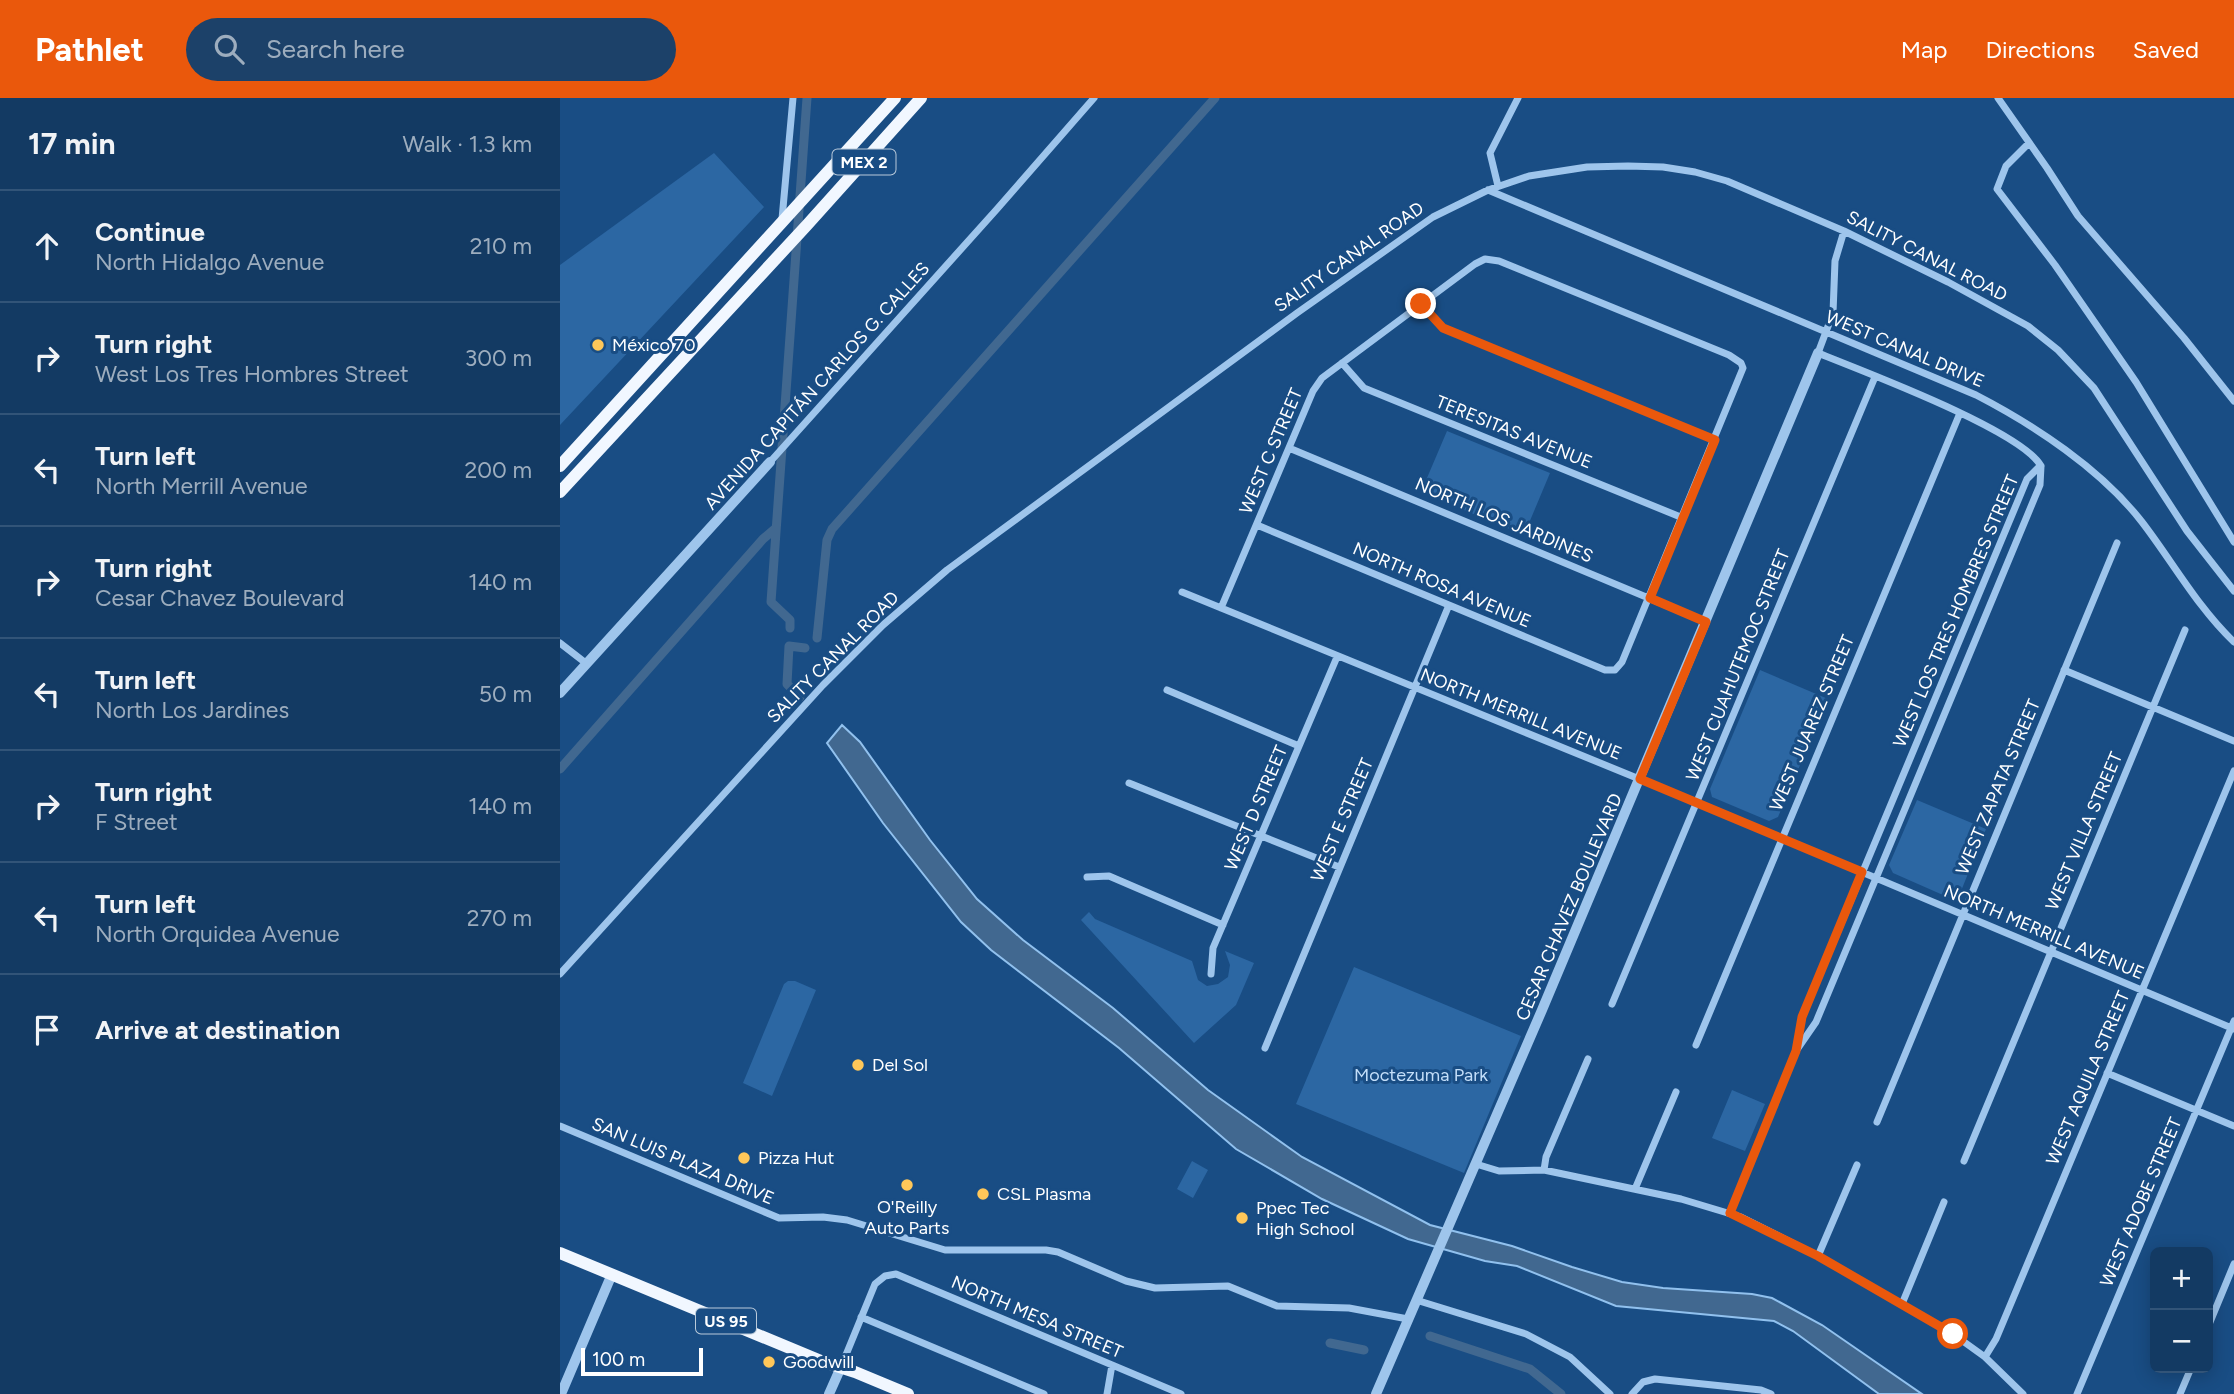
<!DOCTYPE html>
<html lang="en">
<head>
<meta charset="utf-8">
<style>
  :root { --surface:#133a63; --page:#1c4169; --text:#f1f3f6; --muted:#9dadbe; --line:#325478; --accent:#ea580c }
  body { margin:0; font-family:Figtree,sans-serif; background:var(--page); color:var(--text) }
  .controls { position:absolute; right:21px; bottom:21px; display:grid; overflow:hidden; border-radius:10px; box-shadow:0 4px 18px #0003 }
  .controls button { width:63px; height:63px; display:grid; place-items:center; padding:0; border:0; border-bottom:2px solid var(--line); background:var(--surface); color:var(--text); font:35px sans-serif }
  .scale { position:absolute; left:21px; bottom:18px; width:122px; box-sizing:border-box; padding-left:7px; border:4px solid #fff; border-top:0; font-size:19px; line-height:24px; white-space:nowrap; color:#fff; -webkit-text-stroke:5px #194d84; paint-order:stroke }
  .stop { position:absolute; width:21px; height:21px; margin:-16px; border:5px solid #ea580c; border-radius:50%; background:#fff }
  .stop.end { background:#ea580c; border-color:#fff; box-shadow:0 2px 7px #0008 }
  .list { margin:0; padding:0; list-style:none }
  h2 { display:flex; justify-content:space-between; align-items:center; height:91px; margin:0; padding:0 28px; font-size:30px }
  h2 small { font-size:23px; font-weight:400; color:var(--muted) }
  .list li { display:grid; grid-template-columns:46px 1fr auto; gap:21px; align-items:center; box-sizing:border-box; height:112px; padding:0 28px; border-top:2px solid var(--line) }
  .list b { display:block; font-size:26px; white-space:nowrap }
  .list p { margin:0; font-size:23px; white-space:nowrap; color:var(--muted) }
  .list em { font-size:23px; font-style:normal; color:var(--muted) }
  .icon { flex:none; width:38px; height:38px; fill:none; stroke:currentColor; stroke-width:2; stroke-linecap:round; stroke-linejoin:round }
  .map { position:relative; flex:none; width:1674px; height:1296px; overflow:hidden }
  header { display:flex; align-items:center; gap:42px; box-sizing:border-box; height:98px; padding:0 35px; background:var(--accent); color:#fff }
  header strong { font-size:33px }
  nav { display:flex; gap:38px; margin-inline-start:auto; font-size:24px }
  .search { width:490px; height:63px; background:var(--page); display:flex; align-items:center; gap:18px; box-sizing:border-box; padding:0 24px; border-radius:38px; color:var(--muted); font-size:26px }
  main { display:flex }
  aside { flex:1; background:var(--surface) }
  .map>svg:first-child { display:block }
</style>
</head>
<body>
<header>
<strong>Pathlet</strong>
<div class="search"><svg class="icon" aria-label="search" viewBox="0 0 24 24"><circle cx="10" cy="10" r="6"/><path d="M15 15l6 6"/></svg>Search here</div>
<nav><a>Map</a><a>Directions</a><a>Saved</a></nav>
</header>
<main>
<aside>
<h2>17 min<small>Walk · 1.3 km</small></h2>
<ul class="list">
<li><svg class="icon" aria-label="ahead" viewBox="0 0 24 24"><path d="M12 20V5M6 11l6-6 6 6"/></svg><div><b>Continue</b><p>North Hidalgo Avenue</p></div><em>210 m</em></li>
<li><svg class="icon" aria-label="right" viewBox="0 0 24 24"><path d="M7 20v-9h11M14 6l5 5-5 5"/></svg><div><b>Turn right</b><p>West Los Tres Hombres Street</p></div><em>300 m</em></li>
<li><svg class="icon" aria-label="left" viewBox="0 0 24 24"><path d="M17 20v-9H6M10 6l-5 5 5 5"/></svg><div><b>Turn left</b><p>North Merrill Avenue</p></div><em>200 m</em></li>
<li><svg class="icon" aria-label="right" viewBox="0 0 24 24"><path d="M7 20v-9h11M14 6l5 5-5 5"/></svg><div><b>Turn right</b><p>Cesar Chavez Boulevard</p></div><em>140 m</em></li>
<li><svg class="icon" aria-label="left" viewBox="0 0 24 24"><path d="M17 20v-9H6M10 6l-5 5 5 5"/></svg><div><b>Turn left</b><p>North Los Jardines</p></div><em>50 m</em></li>
<li><svg class="icon" aria-label="right" viewBox="0 0 24 24"><path d="M7 20v-9h11M14 6l5 5-5 5"/></svg><div><b>Turn right</b><p>F Street</p></div><em>140 m</em></li>
<li><svg class="icon" aria-label="left" viewBox="0 0 24 24"><path d="M17 20v-9H6M10 6l-5 5 5 5"/></svg><div><b>Turn left</b><p>North Orquidea Avenue</p></div><em>270 m</em></li>
<li><svg class="icon" aria-label="arrive" viewBox="0 0 24 24"><path d="M6 21V4h12l-3 4 3 4H6"/></svg><div><b>Arrive at destination</b></div></li>
</ul>
</aside>
<div class="map">
<svg width="1674" height="1296" viewBox="0 0 1674 1296">
  <rect width="100%" height="100%" fill="#194d84"/>
  <path fill="#2c67a3" d="M154,55L204,109L0,327V167Z
    M887,333L990,375L964,437L861,394Z
    M1200,572L1268,601L1218,719L1209,723L1152,699L1150,691Z
    M1357,702L1426,731L1399,798L1392,801L1333,775L1329,767Z
    M529,814L535,821L632,863L638,882L647,888L658,886L668,879L670,867L665,853L694,865L676,907L634,945L521,822Z
    M794,869L961,938L904,1075L736,1006Z
    M228,883H235L256,892L212,998L183,985L224,886Z
    M1172,992L1205,1006L1185,1053L1152,1040Z
    M632,1063L648,1072L633,1100L617,1091Z"/>
  <path fill="#416890" stroke="#91c1ee" stroke-width="2" d="M282,627L300,644L370,742L417,801L463,842L553,910L648,992L742,1059L870,1127L952,1148L1012,1169L1062,1184L1103,1190L1192,1196L1212,1200L1262,1227L1362,1296H1319L1233,1233L1214,1223L1056,1208L957,1168L925,1163L848,1141L762,1101L676,1051L559,950L431,852L401,824L323,725L267,645Z"/>
  <g fill="none" stroke-linecap="round" stroke-linejoin="round">
    <path stroke="#416890" stroke-width="9" d="M230,530V522L211,504L247,0
      M257,540L267,442L272,431L655,0
      M240,599L227,586L229,548L245,550
      M0,671L203,441L216,430
      M870,1238L970,1271L1001,1296
      M770,1245L804,1252"/>
    <path stroke="#9ec5ec" stroke-width="7" d="M1438,0L1487,70L1518,118L1624,240L1674,303
      M1469,45L1446,68L1437,91L1495,167L1576,284L1674,444
      M938,88L930,55L958,0
      M928,92L1416,297C1474,327 1541,371 1582,424C1612,463 1638,510 1674,544
      M222,121L233,0
      M1284,133L1275,163L1273,215L1258,255C1302,273 1461,332 1481,368
      M861,207L883,230L1155,342
      M782,265L804,290L1123,420
      M729,350L1146,524
      M210,364L437,111L534,0
      M622,494L1138,705L1674,931
      M661,510L753,293L762,280L915,166L925,161L939,163L1169,257L1181,265L1183,270L1062,564L1055,572H1045L697,427
      M0,545L27,566
      M1504,572L1674,643
      M607,592L739,648
      M569,685L779,769
      M527,779L549,778L663,827
      M0,876L263,587L323,527L387,472L737,215L873,119L928,92L969,78L1027,69L1068,68L1103,69L1135,74L1167,83L1284,133L1388,184L1468,228L1498,252L1534,290L1627,433L1674,493
      M651,876L653,850L777,559
      M1052,906L1315,279
      M1136,947L1400,315
      M1237,949L1242,919L1467,381L1480,368
      M705,950L889,507
      M1547,975L1674,1028
      M1317,1024L1557,445
      M0,1028L219,1120L263,1119L287,1122L385,1152H486L498,1154L566,1183L595,1190L668,1188L717,1208L789,1210L848,1221
      M1404,1063L1625,532
      M916,1066L939,1073L984,1072L1121,1101L1181,1119L1258,1158L1393,1236L1425,1259L1463,1296
      M984,1072L986,1059L1028,961
      M1075,1091L1116,994
      M1170,1115L1236,953L1256,924L1480,387L1481,368
      M1258,1158L1297,1067
      M856,1202L966,1236L1010,1259L1050,1296
      M1342,1206L1384,1104
      M301,1219L484,1296
      M1648,1229L1674,1166
      M1425,1259L1436,1241L1674,673
      M281,1269L315,1186L325,1178L336,1176L621,1296
      M547,1296L552,1267
      M1072,1296L1083,1284L1095,1281L1201,1292L1211,1296
      M1517,1296L1674,923
      M1620,1296L1631,1270"/>
    <path stroke="#9ec5ec" stroke-width="10" d="M0,595L210,364
      M1,1296L52,1176
      M269,1296L281,1269
      M816,1296L982,912L1258,255"/>
    <path stroke="#f1f7ff" stroke-width="12" d="M0,368L335,0
      M0,394L247,127L361,0
      M0,1155L261,1263L295,1274L348,1296"/>
  </g>
  <g fill="none" stroke-linecap="round" stroke-linejoin="round">
    <path stroke="#ea580c" stroke-width="9" d="M861,206L883,230L1155,342L1090,500L1146,524L1080,681L1302,774L1242,919L1236,953L1170,1115L1258,1158L1393,1236"/>
  </g>
  <g fill="#ffc759" stroke="#194d84" stroke-width="2.5">
    <circle cx="38" cy="247" r="7"/>
    <circle cx="298" cy="967" r="7"/>
    <circle cx="184" cy="1060" r="7"/>
    <circle cx="347" cy="1087" r="7"/>
    <circle cx="423" cy="1096" r="7"/>
    <circle cx="682" cy="1120" r="7"/>
    <circle cx="209" cy="1264" r="7"/>
  </g>
  <g text-anchor="middle" dominant-baseline="central" stroke-width="6" stroke-linejoin="round" paint-order="stroke">
    <g fill="#194d84" stroke="#bacada" stroke-width="2">
      <rect x="272.5" y="51.5" width="63" height="25" rx="5"/>
      <rect x="136" y="1210.5" width="60" height="25" rx="5"/>
    </g>
    <g font-size="16" font-weight="bold" fill="#fff">
      <text x="304" y="64">MEX 2</text>
      <text x="166" y="1223">US 95</text>
    </g>
    <g font-size="18" fill="#fff" stroke="#194d84">
      <text transform="translate(1367 158) rotate(27)">SALITY CANAL ROAD</text>
      <text transform="translate(789 159) rotate(-35)">SALITY CANAL ROAD</text>
      <text transform="translate(1345 251) rotate(23)">WEST CANAL DRIVE</text>
      <text transform="translate(257 288) rotate(-48)">AVENIDA CAPITÁN CARLOS G. CALLES</text>
      <text transform="translate(954 334) rotate(22)">TERESITAS AVENUE</text>
      <text transform="translate(711 353) rotate(-67)">WEST C STREET</text>
      <text transform="translate(944 422) rotate(23)">NORTH LOS JARDINES</text>
      <text transform="translate(882 487) rotate(23)">NORTH ROSA AVENUE</text>
      <text transform="translate(1396 513) rotate(-67)">WEST LOS TRES HOMBRES STREET</text>
      <text transform="translate(273 559) rotate(-45)">SALITY CANAL ROAD</text>
      <text transform="translate(1178 567) rotate(-68)">WEST CUAHUTEMOC STREET</text>
      <text transform="translate(961 616) rotate(22)">NORTH MERRILL AVENUE</text>
      <text transform="translate(1252 625) rotate(-67)">WEST JUAREZ STREET</text>
      <text transform="translate(1438 689) rotate(-67)">WEST ZAPATA STREET</text>
      <text transform="translate(696 710) rotate(-67)">WEST D STREET</text>
      <text transform="translate(782 722) rotate(-67)">WEST E STREET</text>
      <text transform="translate(1524 733) rotate(-67)">WEST VILLA STREET</text>
      <text transform="translate(1009 809) rotate(-67)">CESAR CHAVEZ BOULEVARD</text>
      <text transform="translate(1484 834) rotate(23)">NORTH MERRILL AVENUE</text>
      <text transform="translate(1528 980) rotate(-67)">WEST AQUILA STREET</text>
      <text transform="translate(123 1063) rotate(23)">SAN LUIS PLAZA DRIVE</text>
      <text transform="translate(1581 1104) rotate(-67)">WEST ADOBE STREET</text>
      <text transform="translate(477 1219) rotate(23)">NORTH MESA STREET</text>
    </g>
    <g font-size="18" fill="#fff" stroke="#194d84" text-anchor="start">
      <text x="52" y="247">México 70</text>
      <text x="312" y="967">Del Sol</text>
      <text x="198" y="1060">Pizza Hut</text>
      <text x="437" y="1096">CSL Plasma</text>
      <text x="347" y="1109" text-anchor="middle">O'Reilly<tspan x="347" dy="21">Auto Parts</tspan></text>
      <text x="696" y="1110">Ppec Tec<tspan x="696" dy="21">High School</tspan></text>
      <text x="223" y="1264">Goodwill</text>
    </g>
    <g font-size="18" fill="#c3def9" stroke="#194d84">
      <text x="861" y="977">Moctezuma Park</text>
    </g>
  </g>
</svg>
<div class="controls">
<button>+</button>
<button>−</button>
</div>
<div class="scale">100 m</div>
<div class="stop" style="left:1393px;top:1236px"></div>
<div class="stop end" style="left:861px;top:206px"></div>
</div>
</main>
</body>
</html>
